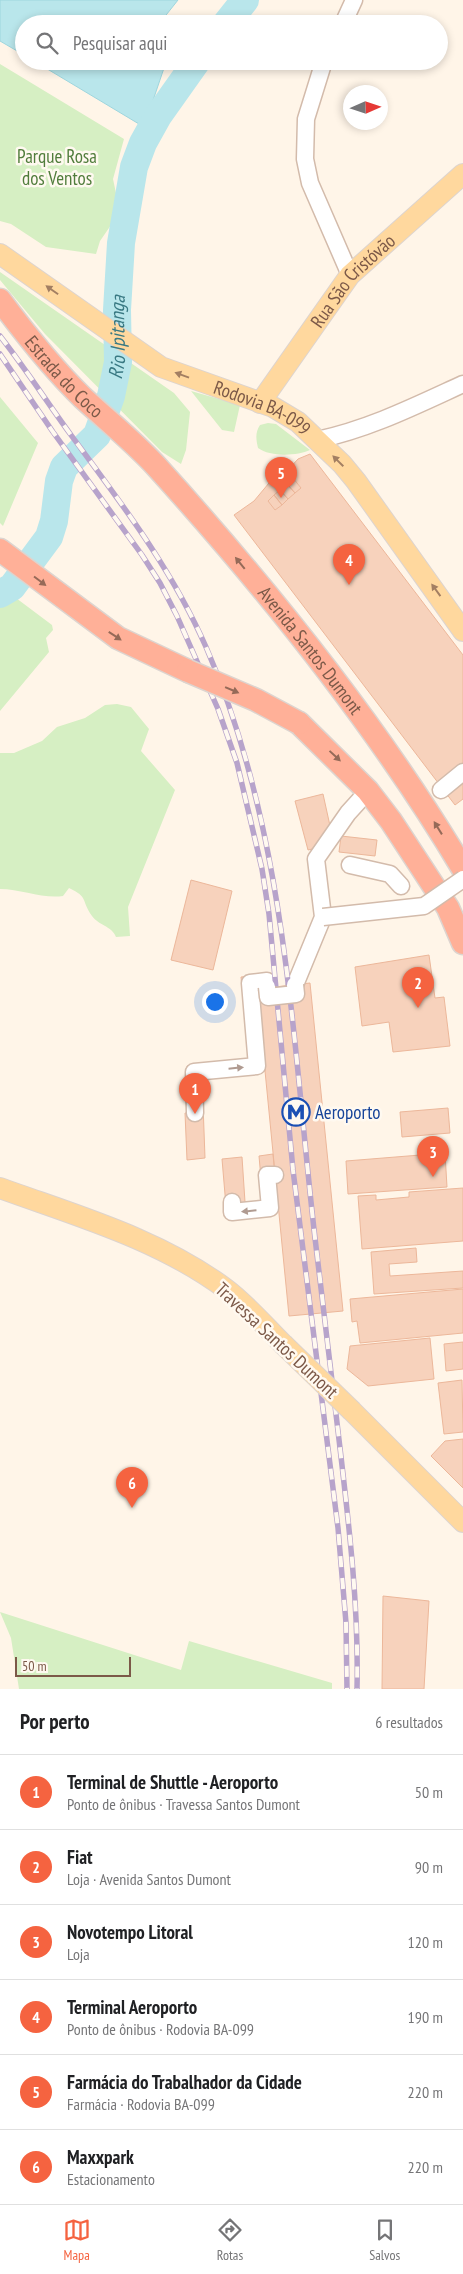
<!DOCTYPE html>
<html lang="pt">
<head>
<meta charset="utf-8">
<style>
  :root { --surface:#fff; --page:#f6f6f6; --text:#202124; --muted:#757577; --line:#e0e0e0; --accent:#f56340 }
  body { margin:0; font-family:"PT Sans Narrow",sans-serif; background:var(--page); color:var(--text) }
  .compass { position:absolute; left:343px; top:85px; width:45px; height:45px; border-radius:50%; background:var(--surface); box-shadow:0 2px 8px #0003; rotate:87deg }
  .scale { position:absolute; left:15px; bottom:12px; width:116px; box-sizing:border-box; padding-left:5px; border:2px solid #7c5948; border-top:0; font-size:14px; line-height:18px; white-space:nowrap; color:#7c5948; -webkit-text-stroke:4px #fff9f0; paint-order:stroke }
  .you { position:absolute; left:214px; top:1001px; width:18px; height:18px; margin:-12px; border:4px solid #fff; border-radius:50%; background:#1a73e8; box-shadow:0 0 0 8px #1a73e833 }
  .badge { display:grid; place-items:center; width:32px; height:32px; border-radius:50%; background:var(--accent); color:#fff; font-size:16px; font-weight:700 }
  .pin { position:absolute; translate:-50% -41px; filter:drop-shadow(0 1px 2px #0008) }
  .pin::after { content:''; position:absolute; top:26px; width:18px; height:15px; background:inherit; clip-path:polygon(0 0,100% 0,50% 100%) }
  .list { margin:0; padding:0; list-style:none }
  h2 { display:flex; justify-content:space-between; align-items:center; height:65px; margin:0; padding:0 20px; font-size:21px }
  h2 small { font-size:16px; font-weight:400; color:var(--muted) }
  .list li { display:grid; grid-template-columns:32px 1fr auto; gap:15px; align-items:center; box-sizing:border-box; height:75px; padding:0 20px; border-top:1px solid var(--line) }
  .list b { display:block; font-size:19px; white-space:nowrap }
  .list p { margin:0; font-size:16px; white-space:nowrap; color:var(--muted) }
  .list em { font-size:16px; font-style:normal; color:var(--muted) }
  .icon { flex:none; width:28px; height:28px; fill:none; stroke:currentColor; stroke-width:2; stroke-linecap:round; stroke-linejoin:round }
  .map { position:relative; flex:none; width:463px; height:1689px; overflow:hidden }
  .search { position:absolute; background:var(--surface); box-shadow:0 2px 8px #0003; left:15px; right:15px; top:15px; height:55px; display:flex; align-items:center; gap:12px; box-sizing:border-box; padding:0 18px; border-radius:28px; color:var(--muted); font-size:19px }
  .sheet { height:515px; background:var(--surface) }
  nav { display:flex; justify-content:space-around; align-items:center; box-sizing:border-box; height:70px; border-top:1px solid var(--line); background:var(--surface); font-size:14px; color:var(--muted) }
  nav a { display:grid; justify-items:center; gap:2px }
  nav .on { color:var(--accent) }
  .map>svg:first-child { display:block }
</style>
</head>
<body>
<div class="map">
<svg width="463" height="1689" viewBox="0 0 463 1689">
  <rect width="100%" height="100%" fill="#fff5e8"/>
  <path fill="#d6efc3" d="M0,64L124,139L113,179L120,212L100,241L96,254L46,247L11,224L0,221Z
    M0,272L174,393L190,412L186,450L181,464L162,452L45,334L0,280Z
    M191,391L240,405L234,432L222,430Z
    M0,397L38,443L3,526L0,523Z
    M268,423L276,424L310,450C297,456 270,457 258,448C256,439 255,433 260,425Z
    M0,586L52,625L53,630L46,638L49,652L0,711Z
    M117,704L131,707L149,729L141,751L175,790L128,907L130,936L116,937C112,926 98,925 92,916C81,901 89,897 69,888L63,896C43,899 21,889 0,889V753H14L42,741L57,727L85,718L105,705Z
    M0,1612L181,1670L189,1641L332,1683V1689H19L11,1638Z"/>
  <path fill="#b9e6eb" stroke="#9ed6de" d="M0,0H178L159,24H24V55L0,41Z
    M34,61H157L164,68L144,127Z"/>
  <g fill="none" stroke-linecap="round" stroke-linejoin="round">
    <g stroke="#b9e6eb" stroke-width="28">
      <path d="M226,24L245,0"/>
      <path id="s1" d="M0,594L12,587L49,537L54,521L59,481L64,467L97,435L111,396L118,362L117,310L121,243L134,167L143,143L158,116L197,61"/>
    </g>
  </g>
  <path fill="#f7d2bc" stroke="#ecb79a" d="M310,454L463,655V799L455,805L234,515L254,501L269,483L287,471L298,459Z
    M293,478L301,488L295,493L287,484Z
    M287,484L295,493L288,499L280,490Z
    M280,490L288,499L282,505L274,495Z
    M274,495L282,505L275,510L268,501Z
    M323,794L334,844L308,850L295,801Z
    M341,836L377,840L375,856L339,852Z
    M191,880L232,891L213,970L171,960Z
    M429,955L435,998L444,997L450,1046L393,1052L389,1022L362,1026L355,967Z
    M272,974L274,987L257,989L265,1071L202,1077L205,1158L187,1160L185,1113H189L187,1066L249,1060L241,977Z
    M310,983L343,1311L289,1316L257,989Z
    M448,1108L450,1133L402,1137L400,1112Z
    M445,1153L447,1187L348,1194L346,1161Z
    M273,1154L276,1188L274,1214L227,1218L222,1159L242,1157L245,1202L263,1201L259,1156Z
    M463,1188V1241L362,1249L358,1196L376,1195V1200L409,1197V1192Z
    M416,1248L417,1262L389,1264L390,1276L463,1271V1288L374,1294L371,1252Z
    M463,1289V1333L360,1343L357,1321L352,1322L350,1299Z
    M430,1338L434,1379L368,1386L347,1369L350,1346Z
    M463,1342V1369L446,1371L444,1344Z
    M462,1380L463,1432L444,1434L438,1383Z
    M463,1439V1488L431,1456L445,1441Z
    M383,1596L429,1601L424,1689H382Z"/>
  <g fill="none" stroke-linecap="round" stroke-linejoin="round">
    <g stroke="#d3bbab" stroke-width="19">
      <path id="minor" d="M343,24L354,0
        M324,61L306,119L305,159L310,183L350,275
        M317,440C369,429 415,406 463,384
        M441,790L463,772
        M350,865L390,874L401,886
        M295,985L323,917L316,859L348,813L368,791
        M195,1113L194,1072L257,1066L250,983L267,981V987
        M232,1202V1212L270,1208L267,1175H275"/>
    </g>
    <g stroke="#ddd4cf" stroke-width="22">
      <g id="major">
        <path id="s2" d="M0,254L161,367L273,407L298,422L342,464L356,481L463,631"/>
        <path id="s3" d="M260,403L350,275L463,174"/>
        <path d="M0,1188C77,1216 159,1239 226,1289C246,1304 265,1326 283,1344"/>
        <path d="M352,1411L463,1522"/>
      </g>
    </g>
    <g stroke="#ddd4cf" stroke-width="25">
      <g id="highway">
        <path id="s4" d="M0,300C26,335 52,368 83,398C108,421 134,442 157,467C269,591 378,726 463,869"/>
        <path d="M0,550L118,638L188,671"/>
        <path d="M299,723L368,791L391,821L448,908L463,943"/>
      </g>
    </g>
    <use href="#minor" stroke="#fff" stroke-width="16"/>
    <use href="#major" stroke="#ffd89e" stroke-width="20"/>
    <use href="#highway" stroke="#ffb098" stroke-width="22"/>
    <g stroke="#b7a3cb" stroke-width="5.5">
      <path id="rail" d="M0,336C25,368 47,402 71,435C121,503 172,569 206,647C287,833 292,1040 315,1238C323,1302 330,1367 338,1431C348,1517 359,1603 357,1689
        M0,354L53,432L142,555L160,583L177,616L218,709L237,763L262,869L269,914L293,1170L338,1528L346,1623L347,1689"/>
    </g>
    <use href="#rail" stroke="#fff9f0" stroke-width="4" stroke-dasharray="11" stroke-linecap="butt"/>
    <g stroke="#d3bbab" stroke-width="19" stroke-linecap="butt">
      <path id="minor-bridge" d="M323,917L424,906L463,879
        M267,987L268,997L296,994L295,985"/>
    </g>
    <g stroke="#ddd4cf" stroke-width="22" stroke-linecap="butt">
      <path id="major-bridge" d="M283,1344L352,1411"/>
    </g>
    <g stroke="#ddd4cf" stroke-width="25" stroke-linecap="butt">
      <path id="highway-bridge" d="M188,671L256,700L299,723"/>
    </g>
    <use href="#minor-bridge" stroke="#fff" stroke-width="16"/>
    <use href="#major-bridge" stroke="#ffd89e" stroke-width="20"/>
    <use href="#highway-bridge" stroke="#ffb098" stroke-width="22"/>
  </g>
  <defs><path id="oneway-solid" d="M-6-.8H1V-3.2L6.5 0L1 3.2V.8H-6Z" transform="scale(1.25)"/></defs>
  <g fill="#a37f62">
    <use href="#oneway-solid" transform="translate(52 290) rotate(-145)"/>
    <use href="#oneway-solid" transform="translate(182 375) rotate(-160)"/>
    <use href="#oneway-solid" transform="translate(338 461) rotate(-135)"/>
    <use href="#oneway-solid" transform="translate(436 590) rotate(-126)"/>
  </g>
  <g fill="#966a58">
    <use href="#oneway-solid" transform="translate(240 563) rotate(-129)"/>
    <use href="#oneway-solid" transform="translate(40 581) rotate(37)"/>
    <use href="#oneway-solid" transform="translate(115 636) rotate(33)"/>
    <use href="#oneway-solid" transform="translate(232 690) rotate(23)"/>
    <use href="#oneway-solid" transform="translate(335 756) rotate(43)"/>
    <use href="#oneway-solid" transform="translate(438 828) rotate(-122)"/>
  </g>
  <g fill="#b09b91">
    <use href="#oneway-solid" transform="translate(236 1068) rotate(-6)"/>
    <use href="#oneway-solid" transform="translate(249 1211) rotate(174)"/>
  </g>
  <defs>
    <g id="metro-ring" transform="scale(1.4375)"><circle r="9.5" fill="#fff9f0" stroke="#1a4fb4" stroke-width="1.5"/><path d="M-5.5 5V-5H-3L0 0L3-5H5.5V5H3V-.5L0 4L-3-.5V5Z" fill="#1a4fb4"/></g>
  </defs>
  <g fill-rule="evenodd">
    <use href="#metro-ring" x="296" y="1112"/>
  </g>
  <g text-anchor="middle" dominant-baseline="central" stroke-width="5" stroke-linejoin="round" paint-order="stroke">
    <g font-size="19" fill="#517d3c" stroke="#fff9f0">
      <text x="57" y="156">Parque Rosa<tspan x="57" dy="22">dos Ventos</tspan></text>
    </g>
    <g font-size="19" fill="#7c5948" stroke="#fff9f0">
      <text stroke="none"><textPath href="#s3" startOffset="154">Rua São Cristóvão</textPath></text>
      <text stroke="none"><textPath href="#s4" startOffset="100">Estrada do Coco</textPath></text>
      <text stroke="none"><textPath href="#s2" startOffset="306">Rodovia BA-099</textPath></text>
      <text stroke="none"><textPath href="#s4" startOffset="469">Avenida Santos Dumont</textPath></text>
      <text transform="translate(277 1340) rotate(43)">Travessa Santos Dumont</text>
    </g>
    <g font-size="19" fill="#164399" stroke="#fff9f0" text-anchor="start">
      <text x="315" y="1112">Aeroporto</text>
    </g>
    <g font-size="20" font-style="italic" fill="#397983" stroke="#fff9f0">
      <text stroke="none"><textPath href="#s1" startOffset="295">Rio Ipitanga</textPath></text>
    </g>
  </g>
</svg>
<svg class="compass" viewBox="-18 -18 36 36"><path d="M0-13l5 13h-10z" fill="#e53935"/><path d="M0 13l5-13h-10z" fill="#757577"/></svg>
<div class="scale">50 m</div>
<div class="you"></div>
<div class="pin badge" style="left:195px;top:1114px">1</div>
<div class="pin badge" style="left:418px;top:1008px">2</div>
<div class="pin badge" style="left:433px;top:1177px">3</div>
<div class="pin badge" style="left:349px;top:585px">4</div>
<div class="pin badge" style="left:281px;top:498px">5</div>
<div class="pin badge" style="left:132px;top:1508px">6</div>
<div class="search"><svg class="icon" aria-label="search" viewBox="0 0 24 24"><circle cx="10" cy="10" r="6"/><path d="M15 15l6 6"/></svg>Pesquisar aqui</div>
</div>
<section class="sheet">
<h2>Por perto<small>6 resultados</small></h2>
<ul class="list">
<li><span class="badge">1</span><div><b>Terminal de Shuttle - Aeroporto</b><p>Ponto de ônibus · Travessa Santos Dumont</p></div><em>50 m</em></li>
<li><span class="badge">2</span><div><b>Fiat</b><p>Loja · Avenida Santos Dumont</p></div><em>90 m</em></li>
<li><span class="badge">3</span><div><b>Novotempo Litoral</b><p>Loja</p></div><em>120 m</em></li>
<li><span class="badge">4</span><div><b>Terminal Aeroporto</b><p>Ponto de ônibus · Rodovia BA-099</p></div><em>190 m</em></li>
<li><span class="badge">5</span><div><b>Farmácia do Trabalhador da Cidade</b><p>Farmácia · Rodovia BA-099</p></div><em>220 m</em></li>
<li><span class="badge">6</span><div><b>Maxxpark</b><p>Estacionamento</p></div><em>220 m</em></li>
</ul>
</section>
<nav>
<a class="on"><svg class="icon" aria-label="map" viewBox="0 0 24 24"><path d="M3 6l6-2 6 2 6-2v14l-6 2-6-2-6 2zM9 4v14M15 6v14"/></svg>Mapa</a>
<a><svg class="icon" aria-label="directions" viewBox="0 0 24 24"><path d="M12 3l9 9-9 9-9-9zM9 14v-3h6M13 9l2 2-2 2"/></svg>Rotas</a>
<a><svg class="icon" aria-label="saved" viewBox="0 0 24 24"><path d="M7 4h10v16l-5-4-5 4z"/></svg>Salvos</a>
</nav>
</body>
</html>
